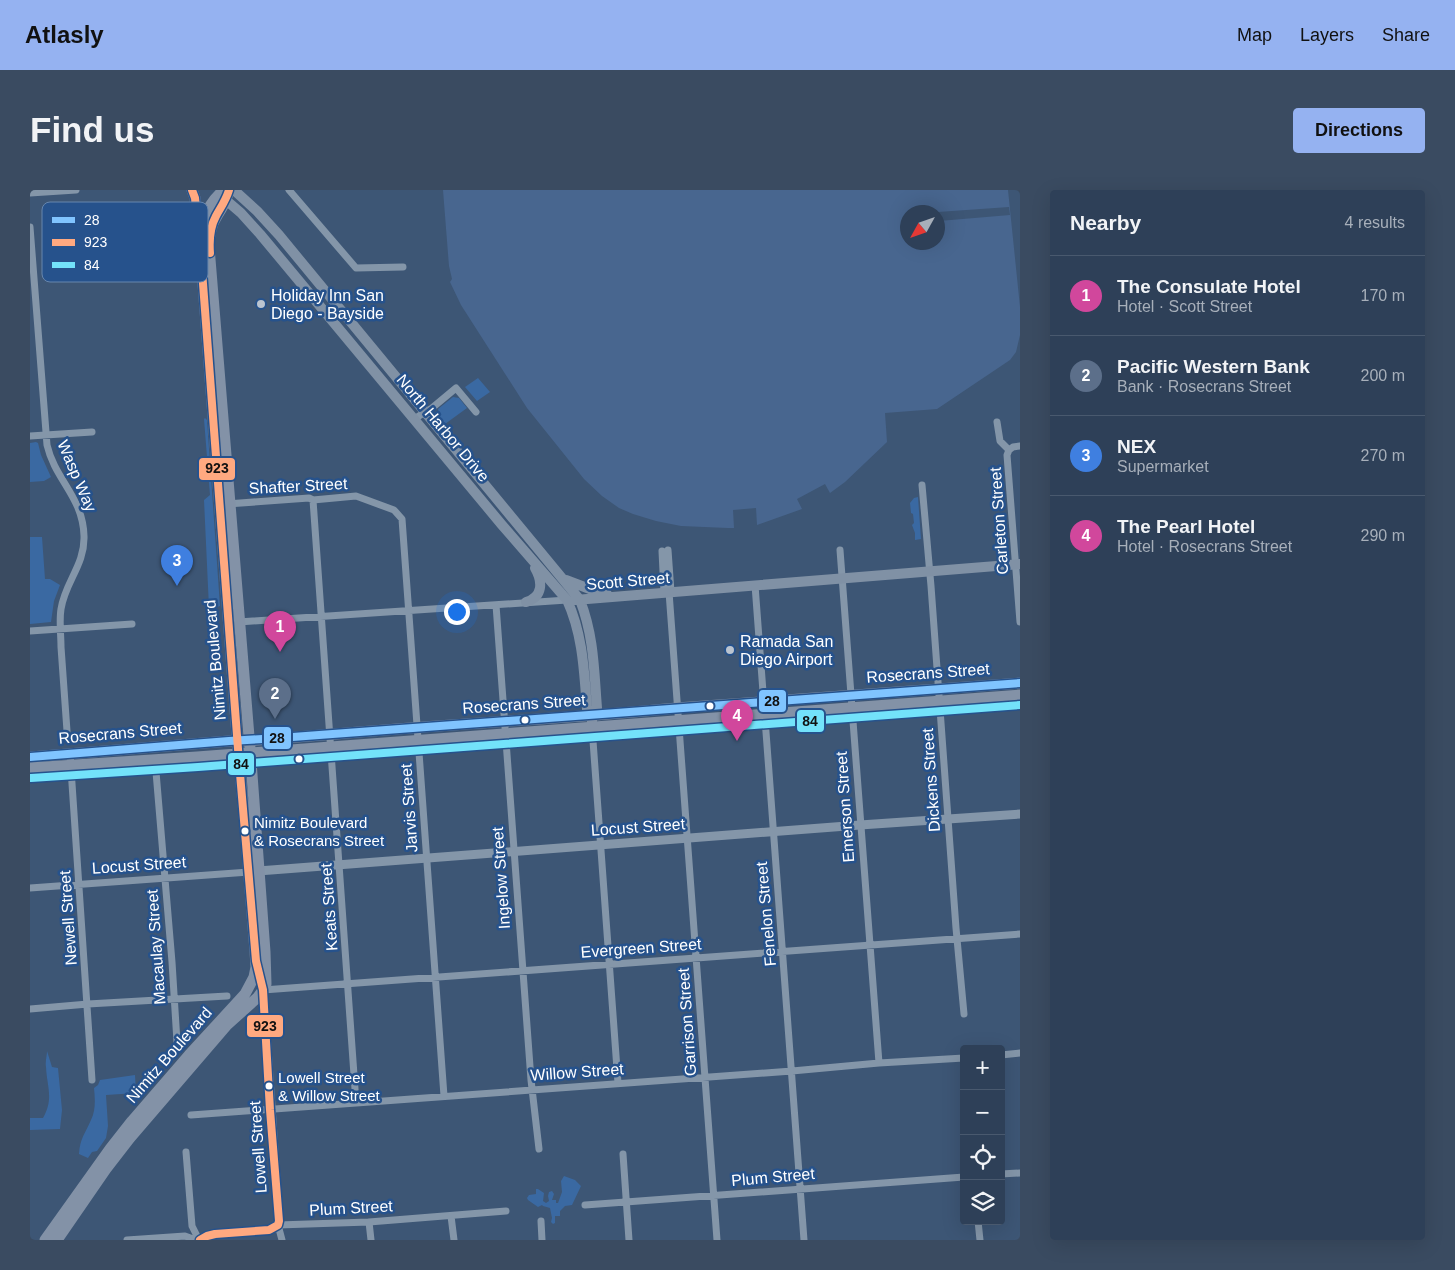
<!DOCTYPE html>
<html lang="en">
<head>
<meta charset="utf-8">
<style>
  :root { --surface:#2e4058; --page:#3a4b61; --text:#f1f3f6; --muted:#a7afba; --line:#49596e; --accent:#95b2f1 }
  body { margin:0; font-family:Helvetica,sans-serif; background:var(--page); color:var(--text) }
  .controls { position:absolute; right:15px; bottom:15px; display:grid; overflow:hidden; border-radius:5px; box-shadow:0 5px 20px #0002 }
  .controls button { width:45px; height:45px; display:grid; place-items:center; padding:0; border:0; border-bottom:1px solid var(--line); background:var(--surface); color:var(--text); font:25px sans-serif }
  .compass { position:absolute; left:870px; top:15px; width:45px; height:45px; border-radius:50%; background:var(--surface); box-shadow:0 5px 20px #0002; rotate:230deg }
  .you { position:absolute; left:426px; top:421px; width:18px; height:18px; margin:-12px; border:4px solid #fff; border-radius:50%; background:#1a73e8; box-shadow:0 0 0 8px #1a73e833 }
  .badge { display:grid; place-items:center; width:32px; height:32px; border-radius:50%; background:var(--accent); color:#fff; font-size:16px; font-weight:700 }
  .pin { position:absolute; translate:-50% -41px; filter:drop-shadow(0 1px 2px #0008) }
  .pin::after { content:''; position:absolute; top:26px; width:18px; height:15px; background:inherit; clip-path:polygon(0 0,100% 0,50% 100%) }
  .list { margin:0; padding:0; list-style:none }
  h2 { display:flex; justify-content:space-between; align-items:center; height:65px; margin:0; padding:0 20px; font-size:21px }
  h2 small { font-size:16px; font-weight:400; color:var(--muted) }
  .list li { display:grid; grid-template-columns:32px 1fr auto; gap:15px; align-items:center; box-sizing:border-box; height:80px; padding:0 20px; border-top:1px solid var(--line) }
  .list b { display:block; font-size:19px; white-space:nowrap }
  .list p { margin:0; font-size:16px; white-space:nowrap; color:var(--muted) }
  .list em { font-size:16px; font-style:normal; color:var(--muted) }
  .icon { flex:none; width:28px; height:28px; fill:none; stroke:currentColor; stroke-width:2; stroke-linecap:round; stroke-linejoin:round }
  .map { position:relative; flex:none; width:990px; height:1050px; overflow:hidden; border-radius:5px }
  header { display:flex; align-items:center; gap:30px; box-sizing:border-box; height:70px; padding:0 25px; background:var(--accent); color:#111 }
  header strong { font-size:24px }
  nav { display:flex; gap:28px; margin-inline-start:auto; font-size:18px }
  .intro { display:flex; align-items:center; justify-content:space-between; box-sizing:border-box; height:120px; padding:0 30px }
  h1 { margin:0; font-size:35px }
  .button { padding:12px 22px; border-radius:5px; background:var(--accent); color:#111; font-size:18px; font-weight:700 }
  main { display:flex; gap:30px; padding:0 30px }
  aside { flex:1; background:var(--surface); border-radius:5px; box-shadow:0 5px 20px #0002 }
  .map>svg:first-child { display:block }
</style>
</head>
<body>
<header>
<strong>Atlasly</strong>
<nav><a>Map</a><a>Layers</a><a>Share</a></nav>
</header>
<div class="intro"><h1>Find us</h1><a class="button">Directions</a></div>
<main>
<div class="map">
<svg width="990" height="1050" viewBox="0 0 990 1050">
  <rect width="100%" height="100%" fill="#3d5675"/>
  <path fill="#3a69a2" d="M448,188L460,202L447,211L435,197Z
    M423,207L429,208L437,218L415,234L409,227L408,219Z
    M175,228L177,230L190,416L184,418L182,422H180L179,418L174,310L180,305L174,229Z
    M6,252L8,253L11,265L21,287L14,291L0,292V253Z
    M888,307L891,349L885,350V343L882,335L884,333L883,324L881,323L880,313L884,308Z
    M0,347H12L15,389H20L30,395L24,411L21,432L0,434Z
    M17,861L22,877L28,878L32,920L30,939L0,940V928H13C24,909 17,897 16,877C15,872 17,866 17,861Z
    M105,885L106,903L76,905L78,936L76,948L67,961L62,962L58,968L49,964C50,948 55,944 61,930C66,920 65,908 64,898L68,895L70,890Z
    M534,986L545,990L551,996L542,1015L535,1016L530,1021V1026H525V1033L523,1034L521,1032L522,1028L520,1018L513,1016L512,1015L508,1017L498,1010L497,1008L499,1005L506,1004V999H508L514,1003L513,1011L516,1013L519,1011L518,1006L519,1002L522,1001L524,1004L522,1010H526V1013H528L532,1002L531,991Z"/>
  <path fill="#48668f" fill-rule="evenodd" d="M413,0H978L990,117V145L986,162L980,170L907,219L855,223L857,252L815,292L800,303L795,294L767,309L772,319L727,335L726,318L703,320L704,338H698L651,336L626,331L603,324L589,318L572,306L554,289L497,218L431,115L420,92L422,89L419,76ZM878,22H908V52H878Z"/>
  <path fill="#3d5675" d="M979,17L980,25L909,31L908,22Z"/>
  <g fill="none" stroke-linecap="round" stroke-linejoin="round">
    <path stroke="#8496a9" stroke-width="7" d="M259,0L326,78L373,77
      M0,3L46,0
      M0,37L17,255C25,290 53,307 54,346C55,375 35,392 31,419C29,431 31,444 31,457C33,485 35,513 37,541
      M384,229L402,218L426,198L446,222
      M967,232L970,251L979,260
      M0,246L62,242
      M979,260L977,265L990,432
      M979,260L983,257L990,256
      M892,295L901,396L926,738L934,824
      M283,310L326,913
      M197,314L279,308L283,310L326,306L364,320L372,329L414,906
      M638,360L641,402
      M810,360L849,873
      M632,361L634,402
      M725,395L774,1050
      M639,402L687,1050
      M466,415L501,890L509,959
      M209,432L537,410
      M0,441L102,434
      M562,537L588,893
      M40,564L62,890
      M125,570L142,772L147,852
      M0,698L219,682
      M233,800L990,744
      M0,819L58,814L197,806
      M971,865L990,863
      M161,925L762,881L849,873L934,868
      M156,962L162,1036L169,1050
      M593,964L599,1050
      M971,984L990,983
      M555,1015L934,987
      M421,1026L424,1050
      M511,1031L512,1050
      M948,1031L950,1050
      M339,1032L341,1050
      M97,1050L155,1046L166,1050
      M252,1050L248,1035L339,1032L476,1021"/>
    <path stroke="#8496a9" stroke-width="9" d="M228,681L830,635L990,624
      M170,1050L177,1046L185,1044L239,1040L244,1038L249,1033L233,800"/>
    <path stroke="#8091a5" stroke-width="10" d="M204,0L227,21L249,45L550,410C564,446 564,480 567,518L562,525
      M197,11L211,23L230,44L472,335L537,410C553,445 554,481 557,519L562,525V532
      M536,390L565,401L577,404
      M545,410L990,374
      M496,412C513,407 513,392 505,378"/>
    <path stroke="#8392a7" stroke-width="11" d="M162,0L165,8L168,40
      M0,567L199,551L226,550C287,546 347,540 408,536C488,530 568,526 647,518L990,493
      M0,578L167,567L990,505
      M15,1050L80,959L102,931L159,865L215,804L224,787L226,777L225,761L214,624L209,572L171,67C172,39 171,19 194,0
      M27,1050L76,979L100,948L197,835L228,807L233,800L236,794L235,762L221,571L179,57C179,46 181,35 187,26C193,16 196,12 199,0"/>
    <g stroke="#26528c" stroke-width="11">
      <path id="bus-1" d="M0,567L199,551L249,548L990,493"/>
    </g>
    <g stroke="#26528c" stroke-width="11">
      <path id="bus-2" d="M162,0L165,8L171,67L209,572L226,771L233,800L240,920L249,1031L248,1035L239,1040L185,1044L177,1046L170,1050
        M180,63C179,50 180,37 186,26C191,17 196,10 199,0"/>
    </g>
    <g stroke="#26528c" stroke-width="11">
      <path id="bus-3" d="M1,588L168,577L990,515"/>
    </g>
    <use href="#bus-1" stroke="#80c4ff" stroke-width="8"/>
    <use href="#bus-2" stroke="#ffa980" stroke-width="8"/>
    <use href="#bus-3" stroke="#73e2fa" stroke-width="8"/>
  </g>
  <g fill="#bbc4cf" stroke="#26528c" stroke-width="2">
    <circle cx="231" cy="114" r="5"/>
    <circle cx="700" cy="460" r="5"/>
  </g>
  <g fill="#fff" stroke="#26528c" stroke-width="2">
    <circle cx="680" cy="516" r="4.5"/>
    <circle cx="495" cy="530" r="4.5"/>
    <circle cx="269" cy="569" r="4.5"/>
    <circle cx="215" cy="641" r="4.5"/>
    <circle cx="239" cy="896" r="4.5"/>
  </g>
  <g text-anchor="middle" dominant-baseline="central" stroke-width="5" stroke-linejoin="round" paint-order="stroke">
    <g font-size="15" fill="#fff" stroke="#26528c" text-anchor="start">
      <text x="224" y="632">Nimitz Boulevard<tspan x="224" dy="18">&amp; Rosecrans Street</tspan></text>
      <text x="248" y="887">Lowell Street<tspan x="248" dy="18">&amp; Willow Street</tspan></text>
    </g>
    <g font-size="16" fill="#fff" stroke="#26528c" text-anchor="start">
      <text x="241" y="105">Holiday Inn San<tspan x="241" dy="18">Diego - Bayside</tspan></text>
      <text x="710" y="451">Ramada San<tspan x="710" dy="18">Diego Airport</tspan></text>
    </g>
    <g font-size="16" fill="#fff" stroke="#26528c">
      <text transform="translate(413 238) rotate(50)">North Harbor Drive</text>
      <text transform="translate(47 286) rotate(67)">Wasp Way</text>
      <text transform="translate(268 296) rotate(-3)">Shafter Street</text>
      <text transform="translate(969 331) rotate(-94)">Carleton Street</text>
      <text transform="translate(598 391) rotate(-5)">Scott Street</text>
      <text transform="translate(185 470) rotate(-95)">Nimitz Boulevard</text>
      <text transform="translate(898 483) rotate(-4)">Rosecrans Street</text>
      <text transform="translate(494 514) rotate(-4)">Rosecrans Street</text>
      <text transform="translate(90 543) rotate(-5)">Rosecrans Street</text>
      <text transform="translate(901 590) rotate(-94)">Dickens Street</text>
      <text transform="translate(815 617) rotate(-94)">Emerson Street</text>
      <text transform="translate(379 618) rotate(-94)">Jarvis Street</text>
      <text transform="translate(608 637) rotate(-4)">Locust Street</text>
      <text transform="translate(109 675) rotate(-4)">Locust Street</text>
      <text transform="translate(471 688) rotate(-94)">Ingelow Street</text>
      <text transform="translate(299 717) rotate(-94)">Keats Street</text>
      <text transform="translate(736 724) rotate(-95)">Fenelon Street</text>
      <text transform="translate(38 728) rotate(-94)">Newell Street</text>
      <text transform="translate(126 757) rotate(-94)">Macaulay Street</text>
      <text transform="translate(611 758) rotate(-4)">Evergreen Street</text>
      <text transform="translate(657 832) rotate(-94)">Garrison Street</text>
      <text transform="translate(139 865) rotate(-49)">Nimitz Boulevard</text>
      <text transform="translate(547 882) rotate(-4)">Willow Street</text>
      <text transform="translate(228 957) rotate(-94)">Lowell Street</text>
      <text transform="translate(743 987) rotate(-5)">Plum Street</text>
      <text transform="translate(321 1018) rotate(-3)">Plum Street</text>
    </g>
  </g>
  <rect x="12" y="12" width="166" height="80" rx="8" fill="#26528c" stroke="#6786ae" stroke-width="1"/>
  <rect x="22" y="27" width="23" height="6" fill="#80c4ff"/>
  <rect x="22" y="49" width="23" height="7" fill="#ffa980"/>
  <rect x="22" y="72" width="23" height="6" fill="#73e2fa"/>
  <g font-size="14" fill="#fff">
    <text x="54" y="35">28</text>
    <text x="54" y="57">923</text>
    <text x="54" y="80">84</text>
  </g>
  <g stroke="#26528c" stroke-width="2">
    <rect x="168" y="267" width="38" height="24" rx="5" fill="#ffa980"/>
    <rect x="728" y="499" width="29" height="24" rx="5" fill="#80c4ff"/>
    <rect x="766" y="519" width="29" height="24" rx="5" fill="#73e2fa"/>
    <rect x="233" y="536" width="29" height="24" rx="5" fill="#80c4ff"/>
    <rect x="197" y="562" width="28" height="24" rx="5" fill="#73e2fa"/>
    <rect x="216" y="824" width="38" height="24" rx="5" fill="#ffa980"/>
  </g>
  <g font-size="14" text-anchor="middle" font-weight="bold" fill="#111">
    <text x="187" y="283">923</text>
    <text x="742" y="516">28</text>
    <text x="780" y="536">84</text>
    <text x="247" y="553">28</text>
    <text x="211" y="579">84</text>
    <text x="235" y="841">923</text>
  </g>
</svg>
<div class="controls">
<button>+</button>
<button>−</button>
<button><svg class="icon" aria-label="locate" viewBox="0 0 24 24"><circle cx="12" cy="12" r="6"/><path d="M12 2v4M12 18v4M2 12h4M18 12h4"/></svg></button>
<button><svg class="icon" aria-label="layers" viewBox="0 0 24 24"><path d="M12 4l9 5-9 5-9-5zM3 14l9 5 9-5"/></svg></button>
</div>
<svg class="compass" viewBox="-18 -18 36 36"><path d="M0-13l5 13h-10z" fill="#e53935"/><path d="M0 13l5-13h-10z" fill="#a7afba"/></svg>
<div class="you"></div>
<div class="pin badge" style="left:250px;top:462px;background:#d1479c">1</div>
<div class="pin badge" style="left:245px;top:529px;background:#5c6f8a">2</div>
<div class="pin badge" style="left:147px;top:396px;background:#3f7fe0">3</div>
<div class="pin badge" style="left:707px;top:551px;background:#d1479c">4</div>
</div>
<aside>
<h2>Nearby<small>4 results</small></h2>
<ul class="list">
<li><span class="badge" style="background:#d1479c">1</span><div><b>The Consulate Hotel</b><p>Hotel · Scott Street</p></div><em>170 m</em></li>
<li><span class="badge" style="background:#5c6f8a">2</span><div><b>Pacific Western Bank</b><p>Bank · Rosecrans Street</p></div><em>200 m</em></li>
<li><span class="badge" style="background:#3f7fe0">3</span><div><b>NEX</b><p>Supermarket</p></div><em>270 m</em></li>
<li><span class="badge" style="background:#d1479c">4</span><div><b>The Pearl Hotel</b><p>Hotel · Rosecrans Street</p></div><em>290 m</em></li>
</ul>
</aside>
</main>
</body>
</html>
